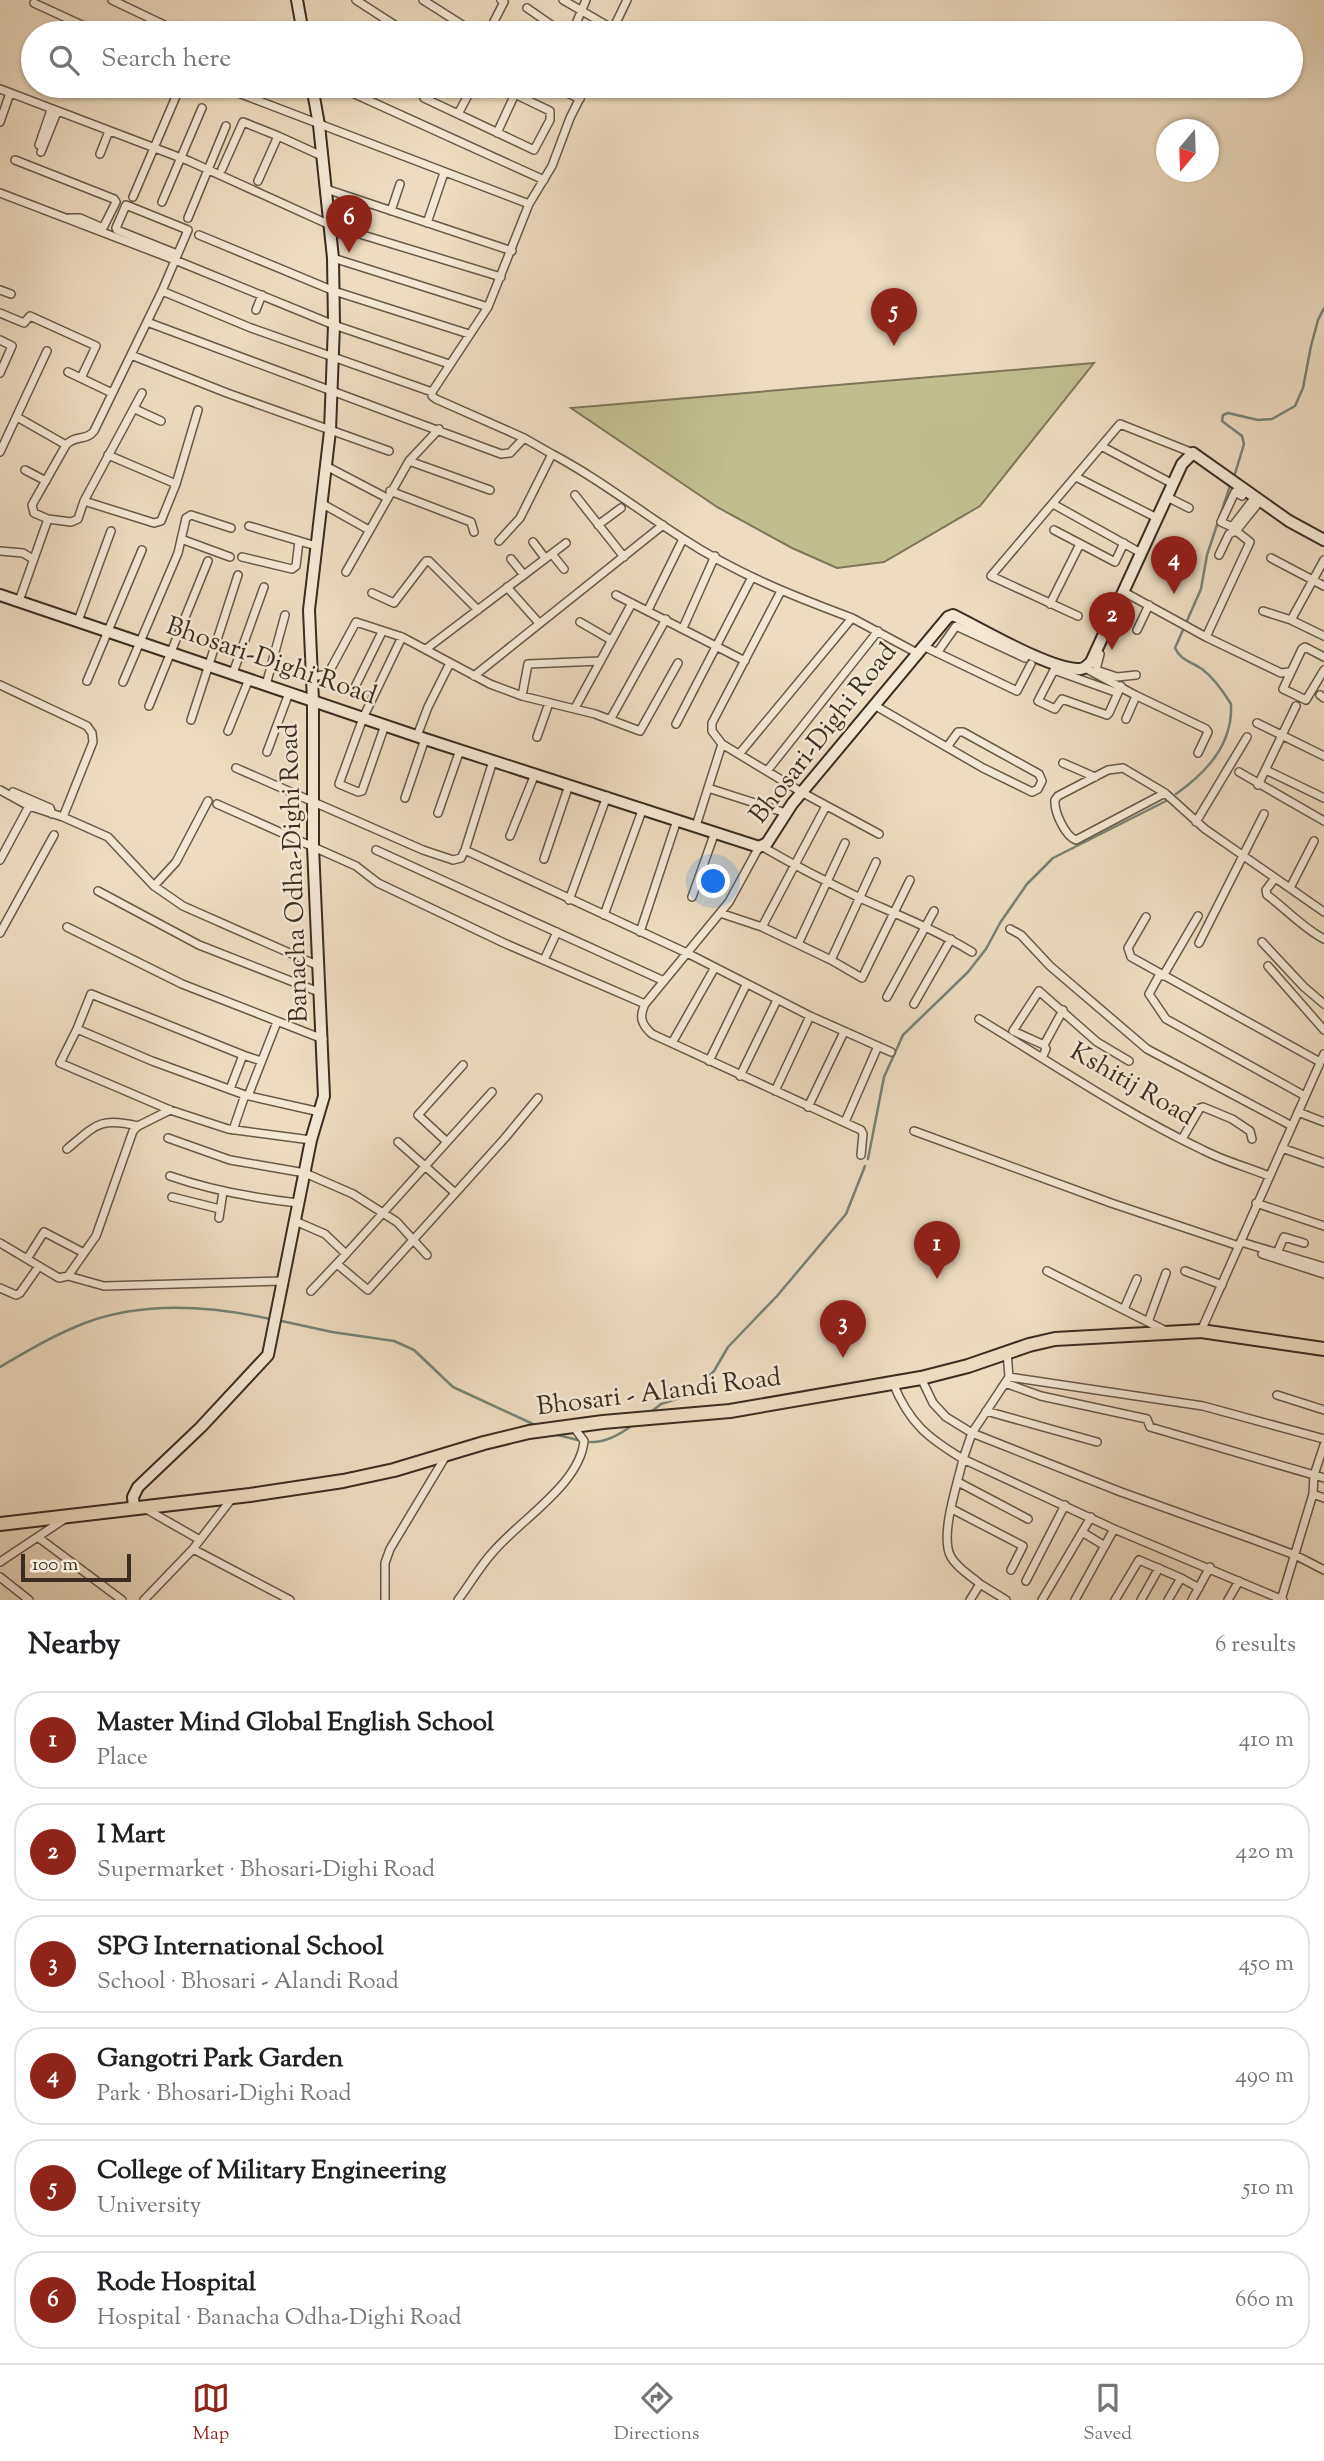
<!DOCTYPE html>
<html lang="en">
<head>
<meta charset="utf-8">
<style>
  :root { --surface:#fff; --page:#f2f2f2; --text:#202124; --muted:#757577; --line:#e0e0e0; --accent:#8f2418 }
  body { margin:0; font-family:"Sorts Mill Goudy",serif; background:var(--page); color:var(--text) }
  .compass { position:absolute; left:1156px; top:119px; width:63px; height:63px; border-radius:50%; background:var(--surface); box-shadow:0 2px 5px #0004; rotate:199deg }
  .scale { position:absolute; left:21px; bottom:18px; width:110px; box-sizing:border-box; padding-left:7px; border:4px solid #3a2d20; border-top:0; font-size:19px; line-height:24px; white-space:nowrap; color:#3a2d20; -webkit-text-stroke:5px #f3e8d5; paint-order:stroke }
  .you { position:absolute; left:714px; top:882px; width:24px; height:24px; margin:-18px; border:5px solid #fff; border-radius:50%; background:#1a73e8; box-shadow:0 0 0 10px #1a73e833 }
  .badge { display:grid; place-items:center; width:46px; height:46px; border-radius:50%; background:var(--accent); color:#fff; font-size:23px; font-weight:700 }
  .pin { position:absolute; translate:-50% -58px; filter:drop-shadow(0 2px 4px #0008) }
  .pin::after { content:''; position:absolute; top:37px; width:24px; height:21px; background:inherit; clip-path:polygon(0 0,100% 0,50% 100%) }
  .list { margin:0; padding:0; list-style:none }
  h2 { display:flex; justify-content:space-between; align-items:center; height:91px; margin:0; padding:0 28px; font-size:30px }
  h2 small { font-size:23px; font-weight:400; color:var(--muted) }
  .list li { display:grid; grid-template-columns:46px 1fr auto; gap:21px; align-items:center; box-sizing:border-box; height:98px; margin:0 14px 14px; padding:0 14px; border:2px solid var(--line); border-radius:28px }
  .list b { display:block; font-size:26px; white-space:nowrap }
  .list p { margin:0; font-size:23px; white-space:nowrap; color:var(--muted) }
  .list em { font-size:23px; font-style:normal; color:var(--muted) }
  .icon { flex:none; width:38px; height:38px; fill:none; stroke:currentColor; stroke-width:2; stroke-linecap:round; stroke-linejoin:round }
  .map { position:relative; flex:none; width:1324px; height:1600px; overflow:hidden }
  .search { position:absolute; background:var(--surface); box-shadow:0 2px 5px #0004; left:21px; right:21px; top:21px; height:77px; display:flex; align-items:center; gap:18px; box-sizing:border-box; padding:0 24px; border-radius:38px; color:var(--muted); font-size:26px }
  .sheet { height:763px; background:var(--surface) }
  nav { display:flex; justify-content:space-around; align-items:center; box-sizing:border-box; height:98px; border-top:2px solid var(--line); background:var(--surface); font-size:19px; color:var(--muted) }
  nav a { display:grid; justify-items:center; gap:4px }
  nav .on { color:var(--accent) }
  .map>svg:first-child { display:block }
</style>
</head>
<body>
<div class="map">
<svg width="1324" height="1600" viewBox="0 0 1324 1600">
  <rect width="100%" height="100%" fill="#eddcbf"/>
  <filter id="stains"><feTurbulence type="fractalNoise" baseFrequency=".00286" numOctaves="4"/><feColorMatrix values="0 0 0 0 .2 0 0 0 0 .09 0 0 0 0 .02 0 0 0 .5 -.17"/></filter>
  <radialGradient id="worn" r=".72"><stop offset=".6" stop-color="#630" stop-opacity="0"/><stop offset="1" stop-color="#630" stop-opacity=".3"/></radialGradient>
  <path fill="#c0be8d" stroke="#7d7656" stroke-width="2" d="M1094,363L980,506L884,562L837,568L792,548L717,507L571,408Z"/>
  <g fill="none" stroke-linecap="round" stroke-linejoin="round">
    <path stroke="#748375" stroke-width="2.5" d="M1234,477L1244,444L1242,436L1222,421L1223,415L1228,413L1258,420L1272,419L1295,406L1303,388L1311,346L1318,320L1324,308
      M1176,794C1207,772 1233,744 1231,704C1223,691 1214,678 1202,669C1192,662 1180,660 1175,648L1201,589L1207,555L1231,483
      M868,1159L884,1077L903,1035L968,972L986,949L1000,923L1027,884L1053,858L1166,801
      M277,1320L332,1332L394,1341L414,1350L453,1387L535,1425
      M0,1367C27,1351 56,1334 85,1323C143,1301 211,1306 270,1319
      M651,1412L661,1404L689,1395L714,1371L728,1347L777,1296L846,1214L865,1166
      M553,1434L578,1440
      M590,1442C606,1443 621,1434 634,1424"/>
    <g stroke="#675948" stroke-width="10">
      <path id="street" d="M112,0L181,33
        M356,0L407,33
        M423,0L475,33
        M563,0L613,29L611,33
        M34,3L99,33
        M527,8L563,33
        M613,29L627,0
        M488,33L504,2L501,0
        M572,33L586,0
        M220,86L529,204
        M337,86L544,180
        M429,86L423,95L424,98L534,150L550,120V111L498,86
        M553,86L580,99
        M0,89L189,161L330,225L501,277
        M458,114L473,86
        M0,122L10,93
        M497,133L515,94
        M39,145L51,110
        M41,152L57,112
        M100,154L109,131
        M15,160L114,199L116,202L103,228L80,218H70
        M222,169L243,122L278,136
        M258,181L278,136L322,156
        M326,189L512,251
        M0,193L175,260L334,325L449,364
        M133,197L177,94
        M162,202L202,108
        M391,211L400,184
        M188,218L226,126
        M427,223L444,173
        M199,235L334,291L469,334
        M333,258L488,307
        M0,290L11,294
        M162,291L251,328L432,392
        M256,310L262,295
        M0,313L24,323L30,316L96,346L81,378
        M147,322L501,454L510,453L524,438L552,454L520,518L499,541
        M0,340L12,346L0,373
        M131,355L227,393L389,451
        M68,372L112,393
        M135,409L161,421
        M17,417L66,445C74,435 87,441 94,431L162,291L188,230L126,205L116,228L117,230L177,254
        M524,438L436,399L432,396V392L488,307L529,204L552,166L570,118L586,86
        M1101,446L1173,484
        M0,452L47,351
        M552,454C598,478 638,510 682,538C735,573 793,596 852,618
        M108,455L176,484
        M409,461L490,490
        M326,466L387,498
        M25,470L46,481
        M1076,477L1157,518
        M1246,490L1242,496L1235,492L1221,522L1232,527L1255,497
        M390,491L471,522L474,532
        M575,495L624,557
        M1167,497L1189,508
        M84,501L154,523L161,521L176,484L198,410
        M321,503L369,530
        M1053,504L1141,553
        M48,519L71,522L78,519L84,501L142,393
        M598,525L621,508
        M249,526L316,546
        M1054,530L1115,562L1124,543
        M181,539L230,557
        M533,542L545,558
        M0,551L23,553L33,559
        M552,554L564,569
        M1219,555L1229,534L1236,531L1260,501
        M242,557L292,569L296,566L299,541
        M1271,558L1324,586
        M511,559L524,575
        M346,572L409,461L439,429
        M507,587L539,623
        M781,591L712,723V731L722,744L803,793L879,834
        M1124,592L1206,637L1281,673L1289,672
        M372,593L394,603L426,561H429L478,610
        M616,595L745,661
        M19,601L48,519L34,513L32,505L66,445
        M1050,604L1080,544
        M648,610L683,539
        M1263,611L1291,620L1324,636
        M1078,616L991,576L1120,424L1193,453
        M1291,620L1324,560
        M78,621L111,531
        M580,622L611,640
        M683,628L715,556
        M1137,630L1149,605
        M1206,637L1250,542L1236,531
        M923,646L1017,691L1031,664
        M426,649L566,543
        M1096,651L1100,654L1096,670L1117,677L1136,675
        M937,653L956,626L1025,658
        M1324,657L1305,647L1302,649L1283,689L1306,700L1324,670
        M1085,668L1135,695L1206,729L1208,732L1198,753
        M233,673L264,587
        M474,676L663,525
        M312,677L328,674L356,622L402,637
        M87,681L142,550
        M123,682L178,553L186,518L191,515L231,528
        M0,685L87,726L92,733L93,742L63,817L29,806L0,790
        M266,685L285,615
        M353,691L382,632
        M1118,693L1054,670L1038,701L1055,709L1062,699L1107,715L1109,713L1121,686
        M1320,695L1324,698
        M522,696L528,664L600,661
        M874,705L983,768L1032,792L1038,789L1042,781L1039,774L963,732H958L947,747
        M149,706L208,561
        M575,708L632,603
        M1126,719L1136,696
        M191,720L238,575
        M610,720L666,619
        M1257,723L1324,756
        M676,724L752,577
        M385,725L362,791L358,792L339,784L363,718L402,637L490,684L522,696L595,714L640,731L678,663
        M228,731L249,679
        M417,736L428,707L450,663
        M537,737L549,703
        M267,752L289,693
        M740,753L852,618L917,653
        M493,761L465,850L687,953L810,1016L891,1052
        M1063,763L1095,777
        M236,768L423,850L453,860L461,858L465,850
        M1266,770L1324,798
        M767,771L878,631
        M1239,772L1324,821
        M1258,785L1296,706
        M708,788L786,813
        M13,792L50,808L52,814
        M1165,793L1076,840C1065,836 1054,812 1055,800L1058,796L1108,770L1123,768L1165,793L1205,829L1324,912
        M405,798L425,739
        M217,804L356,866L378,883L504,943L645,1004
        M438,813L460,750
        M63,817L108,837L154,886L183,906L319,966
        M1196,822L1247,737
        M696,826L722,744
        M510,836L535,774
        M759,847L729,902L645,1004C639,1017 641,1024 652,1034L861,1130L863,1134L861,1155
        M763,847C794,865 827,882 860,898C898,915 936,930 972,952
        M376,850L664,981
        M544,859L569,785
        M0,860L29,806
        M1275,878L1266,890L1267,895C1286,909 1303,928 1324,939
        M154,886L176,862L208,801
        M1290,888L1314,841
        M98,891L199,945L319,992
        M692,897L715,832
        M569,900L607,796
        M720,913L762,927L831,960L862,978L910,880
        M604,915L643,808
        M1146,917L1128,948L1131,957L1320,1062
        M67,927L182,984L323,1039
        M762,927L826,806
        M1010,929L1021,935L1050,966L1147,1049L1292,1126
        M640,932L677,820
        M0,933L54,835
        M1262,942L1304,987L1324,1004
        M1199,943L1264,814
        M798,944L845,843
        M544,960L557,932
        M831,960L876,862
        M1268,966L1324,1030
        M1160,974L1149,994L1166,1019L1305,1096
        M1163,976L1198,916
        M887,997L934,911
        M914,1004L951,939
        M979,1019C1053,1064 1125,1113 1203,1150C1224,1161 1247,1167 1269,1176
        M77,1029L91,994L243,1055L230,1089
        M672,1043L714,969
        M1044,1045L1063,1010
        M243,1055L261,1061
        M1042,1058L1046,1049L1044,1045L1013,1031L1039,991L1097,1042L1129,1061
        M709,1061L746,985
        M740,1076L777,1000
        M775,1091L810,1016
        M248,1096L277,1022
        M808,1107L844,1032
        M1298,1112L1324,1122
        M845,1122L878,1046
        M233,1130L245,1095
        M914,1131L1111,1203L1239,1246
        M168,1138L230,1160L305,1173L353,1194L397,1222L427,1255
        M1182,1139L1200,1108L1203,1107L1232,1119L1250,1131L1252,1139
        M311,1140L228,1129L170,1110L60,1063L77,1029L152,1061L245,1095L320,1112
        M446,1141L418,1115L463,1065
        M398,1142L454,1192
        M1282,1148L1324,1163
        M67,1149C96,1125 99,1117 138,1126
        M170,1176C213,1191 254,1198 298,1203
        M172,1197L220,1209
        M1256,1203L1324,1226
        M219,1218L223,1192
        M295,1221L325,1234L346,1254L492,1092
        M1241,1242L1324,1267
        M0,1243L59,1278L68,1276L96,1236L133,1131L138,1126L170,1110
        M1277,1253L1284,1237L1304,1243
        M1262,1254L1324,1274
        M27,1259L44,1232L84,1253
        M337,1264L368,1290L505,1138L538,1098
        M1047,1271L1166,1331
        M1185,1271L1222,1285
        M68,1276L104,1286L284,1281
        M0,1288L16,1295L20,1293L39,1266
        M311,1291L346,1254
        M1124,1309L1137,1279
        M1148,1322L1166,1273
        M1201,1331L1324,1054
        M1007,1352L1009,1377L972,1433L963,1459L1114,1529L1283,1600
        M1009,1377L1203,1406L1324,1439
        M921,1378L933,1403L946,1417L972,1433L1121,1492L1252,1539L1295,1555L1324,1570
        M893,1383C909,1423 928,1438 963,1459C958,1483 939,1536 951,1557C957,1568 971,1576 980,1584L970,1600
        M1005,1383L1041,1396L1147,1419L1150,1427L1324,1478
        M1277,1395L1324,1410
        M986,1411L1097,1442
        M958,1482L1028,1519
        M1313,1494L1324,1498
        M146,1509L200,1540
        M952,1509L1023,1546L1011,1570
        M1082,1532L1105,1546
        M39,1538L122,1600
        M193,1549L290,1600
        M0,1562L66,1518
        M0,1577L29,1600
        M1181,1578L1199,1588
        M1026,1581L1065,1505
        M980,1584L1006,1600
        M144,1600L193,1549L233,1497
        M385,1600V1563L390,1549L447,1454
        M458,1600C470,1584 480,1566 493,1552C520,1520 580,1484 584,1441L573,1426
        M1042,1600L1091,1517
        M1075,1600L1114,1529
        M1115,1600L1139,1560L1181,1578L1168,1600
        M1141,1600L1159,1568
        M1192,1600L1210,1567
        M1228,1600L1239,1581
        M1281,1600L1313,1494L1314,1475L1324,1445"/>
    </g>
    <g stroke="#3a2d20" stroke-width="14">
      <path id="secondary" d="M297,0L303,33
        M0,595L425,739L759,847L767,843L792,804L948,617L953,615C982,629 1049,669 1078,669C1084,670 1087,666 1091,662L1182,464L1193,453L1289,521L1324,540
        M134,1508L133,1497L138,1487L201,1427L268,1355L311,1140L324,1096L313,847V701L309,610L330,431L334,325L333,258L319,125L312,86"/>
    </g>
    <g stroke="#3a2d20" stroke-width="16">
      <path id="primary" d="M0,1524L250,1495L343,1481L394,1470L484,1443L529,1432L603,1422L730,1411L921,1378L968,1366L1029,1345L1055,1339L1201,1331L1324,1349"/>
    </g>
    <use href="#street" stroke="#f3e8d5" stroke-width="7"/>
    <use href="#secondary" stroke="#f3e8d5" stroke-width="10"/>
    <use href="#primary" stroke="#eddcbf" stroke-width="12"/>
  </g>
  <g text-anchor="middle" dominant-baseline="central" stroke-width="5" stroke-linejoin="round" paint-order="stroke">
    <g font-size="26" fill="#3a2d20" stroke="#f3e8d5">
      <text transform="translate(271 662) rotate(19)">Bhosari-Dighi Road</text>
      <text transform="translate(824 734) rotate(-52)">Bhosari-Dighi Road</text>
      <text transform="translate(295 873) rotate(-92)">Banacha Odha-Dighi Road</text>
      <text transform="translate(1132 1085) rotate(30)">Kshitij Road</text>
      <text transform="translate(659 1393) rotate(-7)">Bhosari - Alandi Road</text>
    </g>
  </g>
  <rect width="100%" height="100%" filter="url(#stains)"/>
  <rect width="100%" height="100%" fill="url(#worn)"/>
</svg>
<svg class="compass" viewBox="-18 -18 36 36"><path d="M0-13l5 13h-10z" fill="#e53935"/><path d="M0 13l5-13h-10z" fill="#757577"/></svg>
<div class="scale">100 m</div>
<div class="you"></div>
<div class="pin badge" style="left:937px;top:1279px">1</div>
<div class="pin badge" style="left:1112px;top:650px">2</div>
<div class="pin badge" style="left:843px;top:1358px">3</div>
<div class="pin badge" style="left:1174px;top:594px">4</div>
<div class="pin badge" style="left:894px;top:346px">5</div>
<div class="pin badge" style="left:349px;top:253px">6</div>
<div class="search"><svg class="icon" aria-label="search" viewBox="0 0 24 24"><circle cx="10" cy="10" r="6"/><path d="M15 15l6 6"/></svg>Search here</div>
</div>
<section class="sheet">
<h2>Nearby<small>6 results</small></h2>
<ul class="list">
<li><span class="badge">1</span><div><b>Master Mind Global English School</b><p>Place</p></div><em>410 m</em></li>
<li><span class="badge">2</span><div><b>I Mart</b><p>Supermarket · Bhosari-Dighi Road</p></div><em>420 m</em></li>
<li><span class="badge">3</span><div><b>SPG International School</b><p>School · Bhosari - Alandi Road</p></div><em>450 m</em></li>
<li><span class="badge">4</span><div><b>Gangotri Park Garden</b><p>Park · Bhosari-Dighi Road</p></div><em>490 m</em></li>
<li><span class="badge">5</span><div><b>College of Military Engineering</b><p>University</p></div><em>510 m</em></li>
<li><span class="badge">6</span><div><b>Rode Hospital</b><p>Hospital · Banacha Odha-Dighi Road</p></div><em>660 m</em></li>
</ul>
</section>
<nav>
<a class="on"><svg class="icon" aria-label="map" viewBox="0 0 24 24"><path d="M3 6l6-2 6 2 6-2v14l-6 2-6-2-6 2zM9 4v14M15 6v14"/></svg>Map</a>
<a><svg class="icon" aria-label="directions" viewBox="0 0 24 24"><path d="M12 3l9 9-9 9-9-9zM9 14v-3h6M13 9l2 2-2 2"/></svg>Directions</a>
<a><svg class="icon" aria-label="saved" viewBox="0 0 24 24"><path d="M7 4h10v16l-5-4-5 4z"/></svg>Saved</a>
</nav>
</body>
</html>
